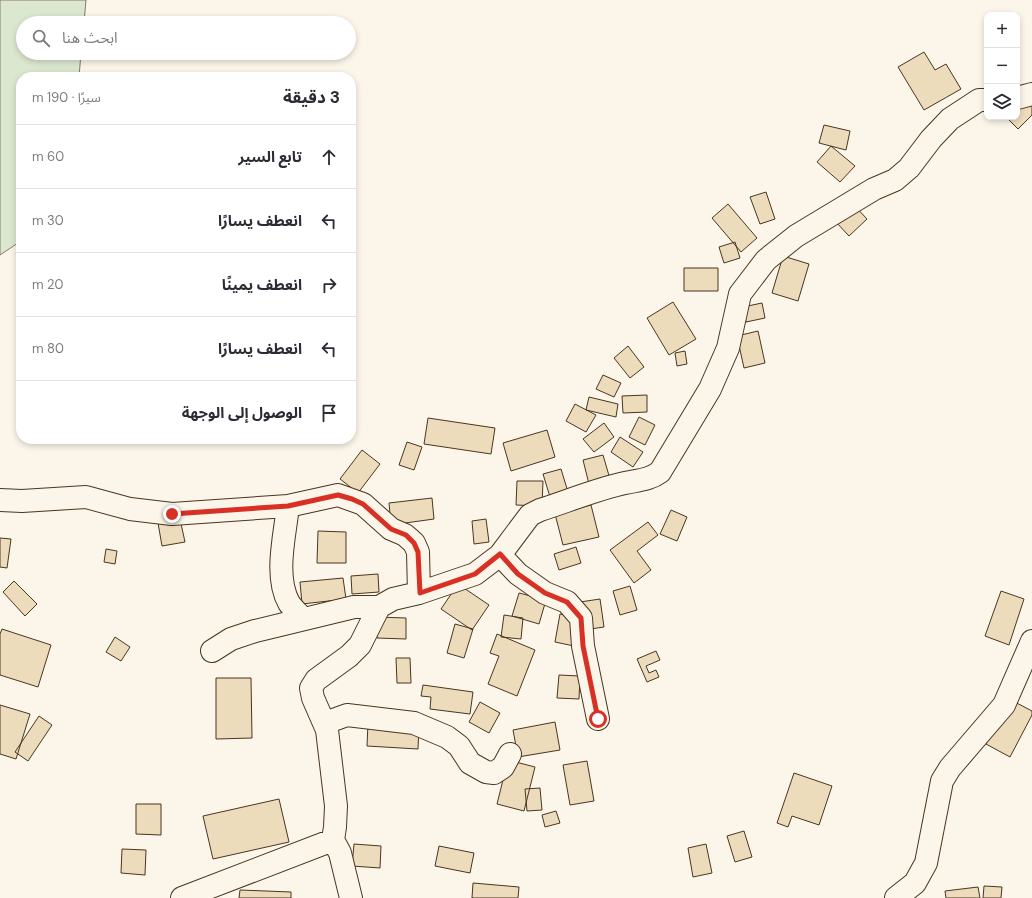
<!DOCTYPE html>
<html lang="ar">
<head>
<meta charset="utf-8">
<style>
  :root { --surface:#fff; --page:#f7f7f7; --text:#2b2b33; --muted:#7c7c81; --line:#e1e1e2 }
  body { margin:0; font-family:"DM Sans","Noto Sans Arabic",sans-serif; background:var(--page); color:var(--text); direction:rtl }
  .controls { position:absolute; right:12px; top:12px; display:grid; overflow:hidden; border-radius:8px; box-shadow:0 2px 6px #0003 }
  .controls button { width:36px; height:36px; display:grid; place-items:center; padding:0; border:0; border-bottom:1px solid var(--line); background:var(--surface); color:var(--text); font:20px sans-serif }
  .stop { position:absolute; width:12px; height:12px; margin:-9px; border:3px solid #d93025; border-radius:50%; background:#fff }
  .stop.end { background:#d93025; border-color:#fff; box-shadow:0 1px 4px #0008 }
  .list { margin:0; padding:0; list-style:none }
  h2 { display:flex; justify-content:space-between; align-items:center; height:52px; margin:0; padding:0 16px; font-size:17px }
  h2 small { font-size:13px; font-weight:400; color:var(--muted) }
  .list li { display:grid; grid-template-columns:26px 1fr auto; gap:12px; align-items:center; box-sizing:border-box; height:64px; padding:0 16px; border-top:1px solid var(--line) }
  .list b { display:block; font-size:15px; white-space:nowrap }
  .list em { font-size:13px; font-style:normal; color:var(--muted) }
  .icon { flex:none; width:22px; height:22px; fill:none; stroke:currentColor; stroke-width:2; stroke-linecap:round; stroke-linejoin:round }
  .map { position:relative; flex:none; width:1032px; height:898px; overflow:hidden; direction:ltr }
  .search { position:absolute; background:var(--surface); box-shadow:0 2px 6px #0003; left:16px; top:16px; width:340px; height:44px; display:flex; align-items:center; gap:10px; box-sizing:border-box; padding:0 14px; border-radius:22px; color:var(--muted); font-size:15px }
  .panel { position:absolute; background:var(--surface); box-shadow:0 2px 6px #0003; left:16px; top:72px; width:340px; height:372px; border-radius:16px; direction:rtl }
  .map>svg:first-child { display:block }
</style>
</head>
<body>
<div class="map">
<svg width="1032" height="898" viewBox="0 0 1032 898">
  <rect width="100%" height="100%" fill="#fbf6e9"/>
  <path fill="#dce7d0" stroke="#887966" d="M0,0H86L84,23H23V53H81L79,77H21V241L0,255Z"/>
  <path fill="#ecdcbc" stroke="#4a3520" d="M924,52L935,70L946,64L961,89L924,110L898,67Z
    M1032,91V115L1018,129L1006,117H1017V102Z
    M824,125L850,131L846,150L819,143Z
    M831,146L855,166L840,182L817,162Z
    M766,192L775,219L760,224L750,197Z
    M728,204L757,238L741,252L712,218Z
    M853,204L867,219L849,236L835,221Z
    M735,242L740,258L724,263L719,247Z
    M783,256L809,264L798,301L772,293Z
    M684,268H718V291H684Z
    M673,302L696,339L669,355L647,318Z
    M762,303L765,318L746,322L743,307Z
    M758,331L765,363L744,368L737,336Z
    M628,346L644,367L630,378L614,358Z
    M685,351L687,364L677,366L675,353Z
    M603,375L621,383L614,397L596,389Z
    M647,395V412L623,413L622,396Z
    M589,397L618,404L616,417L586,410Z
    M575,404L596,415L586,432L566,421Z
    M639,417L655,425L645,445L629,437Z
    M428,418L495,428L491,454L424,444Z
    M604,423L614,437L594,452L583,439Z
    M547,430L555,457L511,471L503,443Z
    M620,437L643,452L633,467L611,452Z
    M407,442L422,447L414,470L399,465Z
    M362,450L380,464L358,493L340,479Z
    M603,455L610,479L589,484L583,460Z
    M561,469L568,492L550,497L543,474Z
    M517,481H543L542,506L516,505Z
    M432,498L434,519L391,525L389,503Z
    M591,505L599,537L563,545L555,514Z
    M671,510L687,517L677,541L660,534Z
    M180,519L185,542L162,546L158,523Z
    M486,519L489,542L474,544L472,521Z
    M648,522L658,535L637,551L651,570L634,583L610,550Z
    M318,531L346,532V563H317Z
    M0,538L11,539L7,568L0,567Z
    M576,547L581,563L559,570L554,554Z
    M106,549L117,551L115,564L104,562Z
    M378,574L379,592L352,594L351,576Z
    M343,578L346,599L302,604L300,582Z
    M14,581L37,604L25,616L3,592Z
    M458,584L489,605L472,630L441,609Z
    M630,586L637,610L620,615L613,591Z
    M1001,591L1024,599L1009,645L985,636Z
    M519,593L546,600L539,624L512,616Z
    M600,599L604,627L584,630L580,602Z
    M560,614L579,618L574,646L555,642Z
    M504,615L523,618L521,639L501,637Z
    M377,617L406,618V639L377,638Z
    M455,624L473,629L464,658L447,653Z
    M2,629L51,645L38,687L0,675V634Z
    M497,634L535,650L517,696L488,684L499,656L490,653Z
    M115,637L130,647L121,661L106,652Z
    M656,651L660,660L646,666L649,673L656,670L659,677L647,682L637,659Z
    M396,658H410L411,683H397Z
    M559,675L580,676L579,699L557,698Z
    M216,678H251L252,738L216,739Z
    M423,685L473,692L470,714L430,709L431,697L421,696Z
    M1009,699L1032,711V715L1010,757L986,744Z
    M480,702L500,713L489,733L469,722Z
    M0,705L30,714L16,759L0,754Z
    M39,716L52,725L28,761L15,752Z
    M555,722L560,750L518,757L513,730Z
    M368,723L419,726L418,749L367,746Z
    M508,760L535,767L524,811L497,804Z
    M587,761L594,801L570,805L563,765Z
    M794,773L832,786L819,825L792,816L788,827L777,823Z
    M540,788L542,810L527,811L525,789Z
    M279,799L289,842L213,859L203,816Z
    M136,804H161V835L136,834Z
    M556,811L560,823L545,827L542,815Z
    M744,831L752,857L735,862L727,836Z
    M354,844L381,846L380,868L352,866Z
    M706,844L712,873L693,877L688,848Z
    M439,846L474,853L470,873L435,866Z
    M122,849L146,850L145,875L121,873Z
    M473,883L519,887L518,898H472Z
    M984,886L1002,887L1001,898H983Z
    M978,887L980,898H946L945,891Z
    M240,890L291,892V898H239Z"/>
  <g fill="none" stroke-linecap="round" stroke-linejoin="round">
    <g stroke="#4a3520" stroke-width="24">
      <path id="minor" d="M1017,98L1032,94
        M0,500L22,501L86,497L130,509L172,514L288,506L338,495L363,504L391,529L405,535L414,543L418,552L419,593
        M288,506C285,535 274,576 289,603C293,609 299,614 303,619
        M500,555L518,574L545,593L567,602L581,618L583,646L598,719
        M212,651L231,639L255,631L354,607H379
        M325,723L347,715L414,723L447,737L459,746L470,763L486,772L494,773L503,767L510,754
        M333,840L340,853L351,898
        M182,898L333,840L335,827L336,806L327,730L313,698L311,688L316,680L349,656L360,645L379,607L393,599L419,593L475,574L500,555L530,515L540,510C568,501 597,489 625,483C639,480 649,480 660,472L710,389L728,348L740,294L766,260L796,236L874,189L895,180L909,168L931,139L950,119L979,100H987
        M896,898L915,883L926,863L942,781L950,768L1004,705L1032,641"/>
    </g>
    <use href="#minor" stroke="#fbf6e9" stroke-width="22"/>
  </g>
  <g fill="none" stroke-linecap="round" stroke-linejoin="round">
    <path stroke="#d93025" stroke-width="5" d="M172,514L288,506L338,495L352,499L363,504L391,529L406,535L414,543L418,552L420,593L475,574L500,554L518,574L545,593L567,602L581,618L583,646L598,719"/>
  </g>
</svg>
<div class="controls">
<button>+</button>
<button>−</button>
<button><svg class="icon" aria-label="layers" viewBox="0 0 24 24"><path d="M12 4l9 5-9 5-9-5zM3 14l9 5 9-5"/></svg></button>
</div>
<div class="stop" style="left:598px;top:719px"></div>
<div class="stop end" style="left:172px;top:514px"></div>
<div class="search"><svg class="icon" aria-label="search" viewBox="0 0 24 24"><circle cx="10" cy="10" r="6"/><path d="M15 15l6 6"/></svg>ابحث هنا</div>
<section class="panel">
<h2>3 دقيقة<small>سيرًا · 190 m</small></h2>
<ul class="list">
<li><svg class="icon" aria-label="ahead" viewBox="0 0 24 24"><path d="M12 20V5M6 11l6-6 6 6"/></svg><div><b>تابع السير</b></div><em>60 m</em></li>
<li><svg class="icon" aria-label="left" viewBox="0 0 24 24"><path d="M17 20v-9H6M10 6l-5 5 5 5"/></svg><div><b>انعطف يسارًا</b></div><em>30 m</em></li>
<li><svg class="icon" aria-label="right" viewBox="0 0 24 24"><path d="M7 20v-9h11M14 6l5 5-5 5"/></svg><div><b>انعطف يمينًا</b></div><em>20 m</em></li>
<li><svg class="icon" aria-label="left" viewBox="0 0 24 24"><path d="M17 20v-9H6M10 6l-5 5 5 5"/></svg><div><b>انعطف يسارًا</b></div><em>80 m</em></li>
<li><svg class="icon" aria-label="arrive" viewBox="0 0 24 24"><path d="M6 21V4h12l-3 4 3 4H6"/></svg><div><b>الوصول إلى الوجهة</b></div></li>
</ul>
</section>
</div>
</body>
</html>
